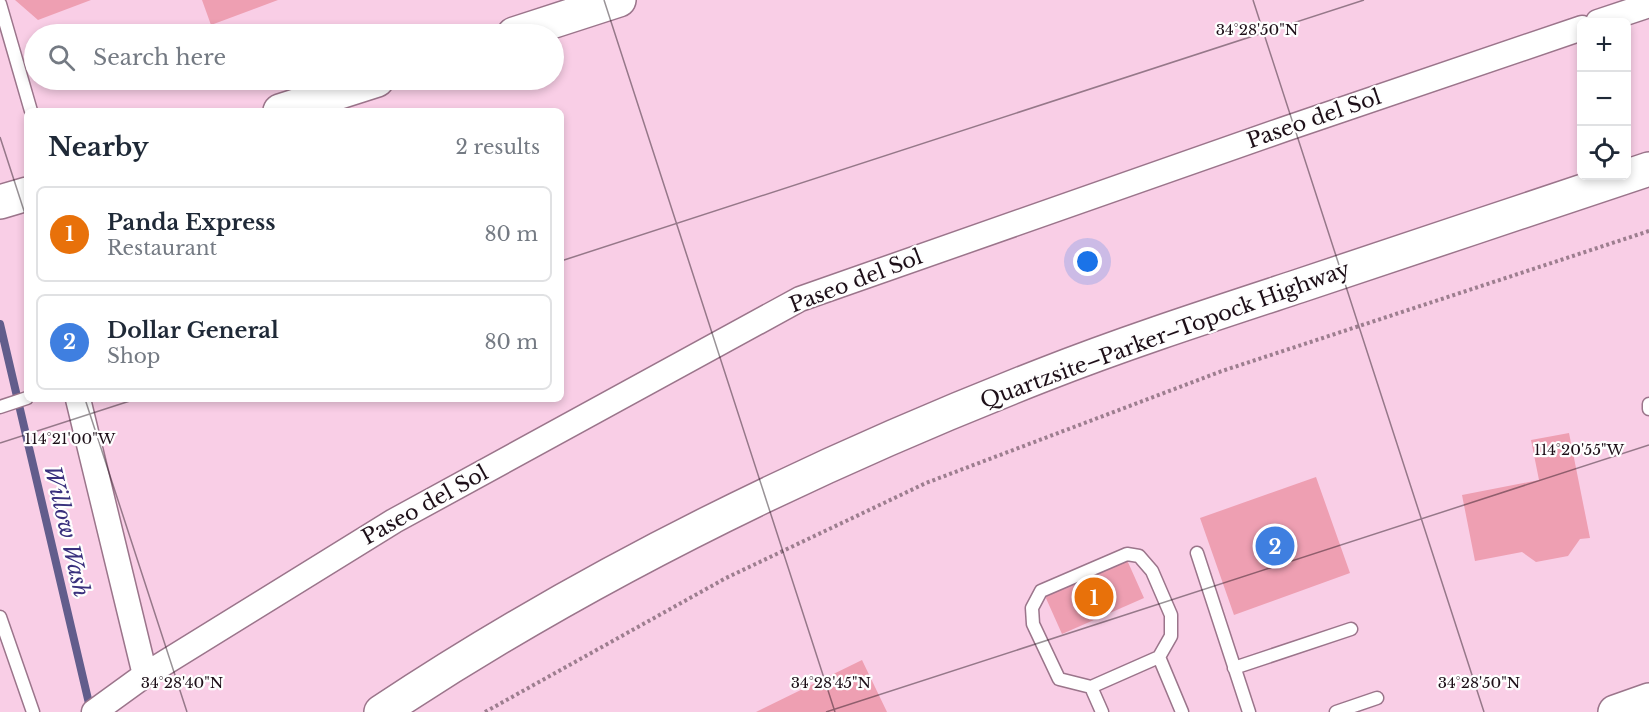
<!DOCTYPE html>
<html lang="en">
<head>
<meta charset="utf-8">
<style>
  :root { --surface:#fff; --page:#f6f6f7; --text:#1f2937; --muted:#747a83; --line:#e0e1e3; --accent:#1a73e8 }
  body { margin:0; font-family:"Libre Baskerville",serif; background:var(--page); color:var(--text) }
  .controls { position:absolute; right:18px; top:18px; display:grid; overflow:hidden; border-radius:9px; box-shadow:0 3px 9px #0003 }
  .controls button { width:54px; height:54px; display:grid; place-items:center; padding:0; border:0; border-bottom:2px solid var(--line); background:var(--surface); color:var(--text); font:30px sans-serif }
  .you { position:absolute; left:1088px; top:262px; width:21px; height:21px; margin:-15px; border:4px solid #fff; border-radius:50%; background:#1a73e8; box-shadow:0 0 0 9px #1a73e833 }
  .badge { display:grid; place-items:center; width:39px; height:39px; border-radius:50%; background:var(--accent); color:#fff; font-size:20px; font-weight:700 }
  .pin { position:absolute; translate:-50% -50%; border:3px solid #fff; box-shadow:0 2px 6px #0006 }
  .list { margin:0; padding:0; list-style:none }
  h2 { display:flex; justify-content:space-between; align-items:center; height:78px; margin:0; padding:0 24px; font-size:26px }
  h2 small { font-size:20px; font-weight:400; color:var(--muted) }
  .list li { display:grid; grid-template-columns:39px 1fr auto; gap:18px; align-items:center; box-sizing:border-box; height:96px; margin:0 12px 12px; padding:0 12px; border:2px solid var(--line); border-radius:9px }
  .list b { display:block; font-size:22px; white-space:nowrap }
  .list p { margin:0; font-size:20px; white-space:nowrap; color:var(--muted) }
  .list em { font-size:20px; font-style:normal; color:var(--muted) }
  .icon { flex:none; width:33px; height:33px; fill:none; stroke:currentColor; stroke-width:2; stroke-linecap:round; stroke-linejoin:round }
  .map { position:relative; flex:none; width:1649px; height:712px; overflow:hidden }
  .search { position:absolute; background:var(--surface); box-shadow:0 3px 9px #0003; left:24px; top:24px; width:540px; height:66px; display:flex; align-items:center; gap:15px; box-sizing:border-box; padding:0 21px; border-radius:33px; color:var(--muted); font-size:22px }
  .panel { position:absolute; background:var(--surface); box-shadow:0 3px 9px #0003; left:24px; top:108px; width:540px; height:294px; border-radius:9px }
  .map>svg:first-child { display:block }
</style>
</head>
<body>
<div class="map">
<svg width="1649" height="712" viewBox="0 0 1649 712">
  <rect width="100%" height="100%" fill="#f9cee6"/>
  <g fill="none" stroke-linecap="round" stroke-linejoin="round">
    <path stroke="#625d8c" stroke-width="8" d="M0,324L91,712"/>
  </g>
  <path fill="#ee9fb2" d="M15,0H91L38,20Z
    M202,0H278L211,25Z
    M1569,433L1590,538L1580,539L1568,556L1536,562L1522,552L1475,561L1462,495L1539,480L1531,440Z
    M1316,477L1350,573L1234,615L1200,518Z
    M1127,560L1144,598L1062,634L1045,596Z
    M862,660L887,712H756Z"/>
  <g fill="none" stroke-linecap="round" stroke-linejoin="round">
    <g stroke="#9b758b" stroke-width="15">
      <path id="lane" d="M0,4L31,111
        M1649,404V409
        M0,407L27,398
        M1197,553L1249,712
        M0,617L33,712
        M1159,657L1171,636V615L1152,571L1139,556L1127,554L1041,591L1032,608L1033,624L1059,679L1091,687L1159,657L1182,712
        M1234,668L1351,629
        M1091,687L1102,712
        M1336,712L1377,698"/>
    </g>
    <g stroke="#9b758b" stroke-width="27">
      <path id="street" d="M1598,22L1649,5
        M78,399L145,675
        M94,712L145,675L394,521L800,299L1285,129L1582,28"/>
    </g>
    <g stroke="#9b758b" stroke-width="36">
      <path id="secondary" d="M514,34L619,0
        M280,111L377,80
        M0,202L27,194
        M1615,712L1649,700"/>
    </g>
    <g stroke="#9b758b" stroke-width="36">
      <path id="highway" d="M381,712C587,575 813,465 1043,375C1127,342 1214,314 1299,286C1416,247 1532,208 1649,169"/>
    </g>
    <path stroke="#9d7e8f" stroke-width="4" stroke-dasharray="3 3" stroke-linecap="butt" d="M485,712L726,578L926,483L1222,371L1649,231"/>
    <use href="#lane" stroke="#fff" stroke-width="12"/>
    <use href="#street" stroke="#fff" stroke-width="24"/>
    <use href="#secondary" stroke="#fff" stroke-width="33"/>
    <use href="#highway" stroke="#fff" stroke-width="33"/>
  </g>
  <path fill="none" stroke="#1d0f18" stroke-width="1.5" stroke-opacity="0.45" d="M604,0L835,712M1253,0L1484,712M0,137L27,220M561,261L1364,0M85,399L187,712M0,443L136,399M826,712L1649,445"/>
  <g text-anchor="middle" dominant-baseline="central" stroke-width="4.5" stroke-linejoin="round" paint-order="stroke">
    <g font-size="21" fill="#1d0f18" stroke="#fefefe">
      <text transform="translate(1314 119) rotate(-19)">Paseo del Sol</text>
      <text transform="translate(856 281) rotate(-21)">Paseo del Sol</text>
      <text transform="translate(1165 335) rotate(-20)">Quartzsite–Parker–Topock Highway</text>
      <text transform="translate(425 505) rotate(-29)">Paseo del Sol</text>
    </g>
    <g font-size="22" font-style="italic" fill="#39307d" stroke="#fefefe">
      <text transform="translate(67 531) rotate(77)">Willow Wash</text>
    </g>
  </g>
  <g font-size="15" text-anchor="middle" fill="#1d0f18" stroke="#fefefe" stroke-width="4.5" stroke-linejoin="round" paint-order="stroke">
    <text x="1257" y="35">34°28'50"N</text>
    <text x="70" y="444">114°21'00"W</text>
    <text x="1579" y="455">114°20'55"W</text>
    <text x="182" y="688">34°28'40"N</text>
    <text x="831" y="688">34°28'45"N</text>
    <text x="1479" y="688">34°28'50"N</text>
  </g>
</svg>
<div class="controls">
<button>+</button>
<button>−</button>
<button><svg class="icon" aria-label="locate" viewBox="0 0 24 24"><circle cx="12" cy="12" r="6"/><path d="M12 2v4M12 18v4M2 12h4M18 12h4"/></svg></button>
</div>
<div class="you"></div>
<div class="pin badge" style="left:1094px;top:597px;background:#e8710a">1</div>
<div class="pin badge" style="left:1275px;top:546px;background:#3f7fe0">2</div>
<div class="search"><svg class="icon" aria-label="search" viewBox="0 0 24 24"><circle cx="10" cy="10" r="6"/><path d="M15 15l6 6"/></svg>Search here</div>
<section class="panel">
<h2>Nearby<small>2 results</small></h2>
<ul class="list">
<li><span class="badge" style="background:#e8710a">1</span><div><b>Panda Express</b><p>Restaurant</p></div><em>80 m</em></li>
<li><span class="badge" style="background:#3f7fe0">2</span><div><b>Dollar General</b><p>Shop</p></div><em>80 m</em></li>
</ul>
</section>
</div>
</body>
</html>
